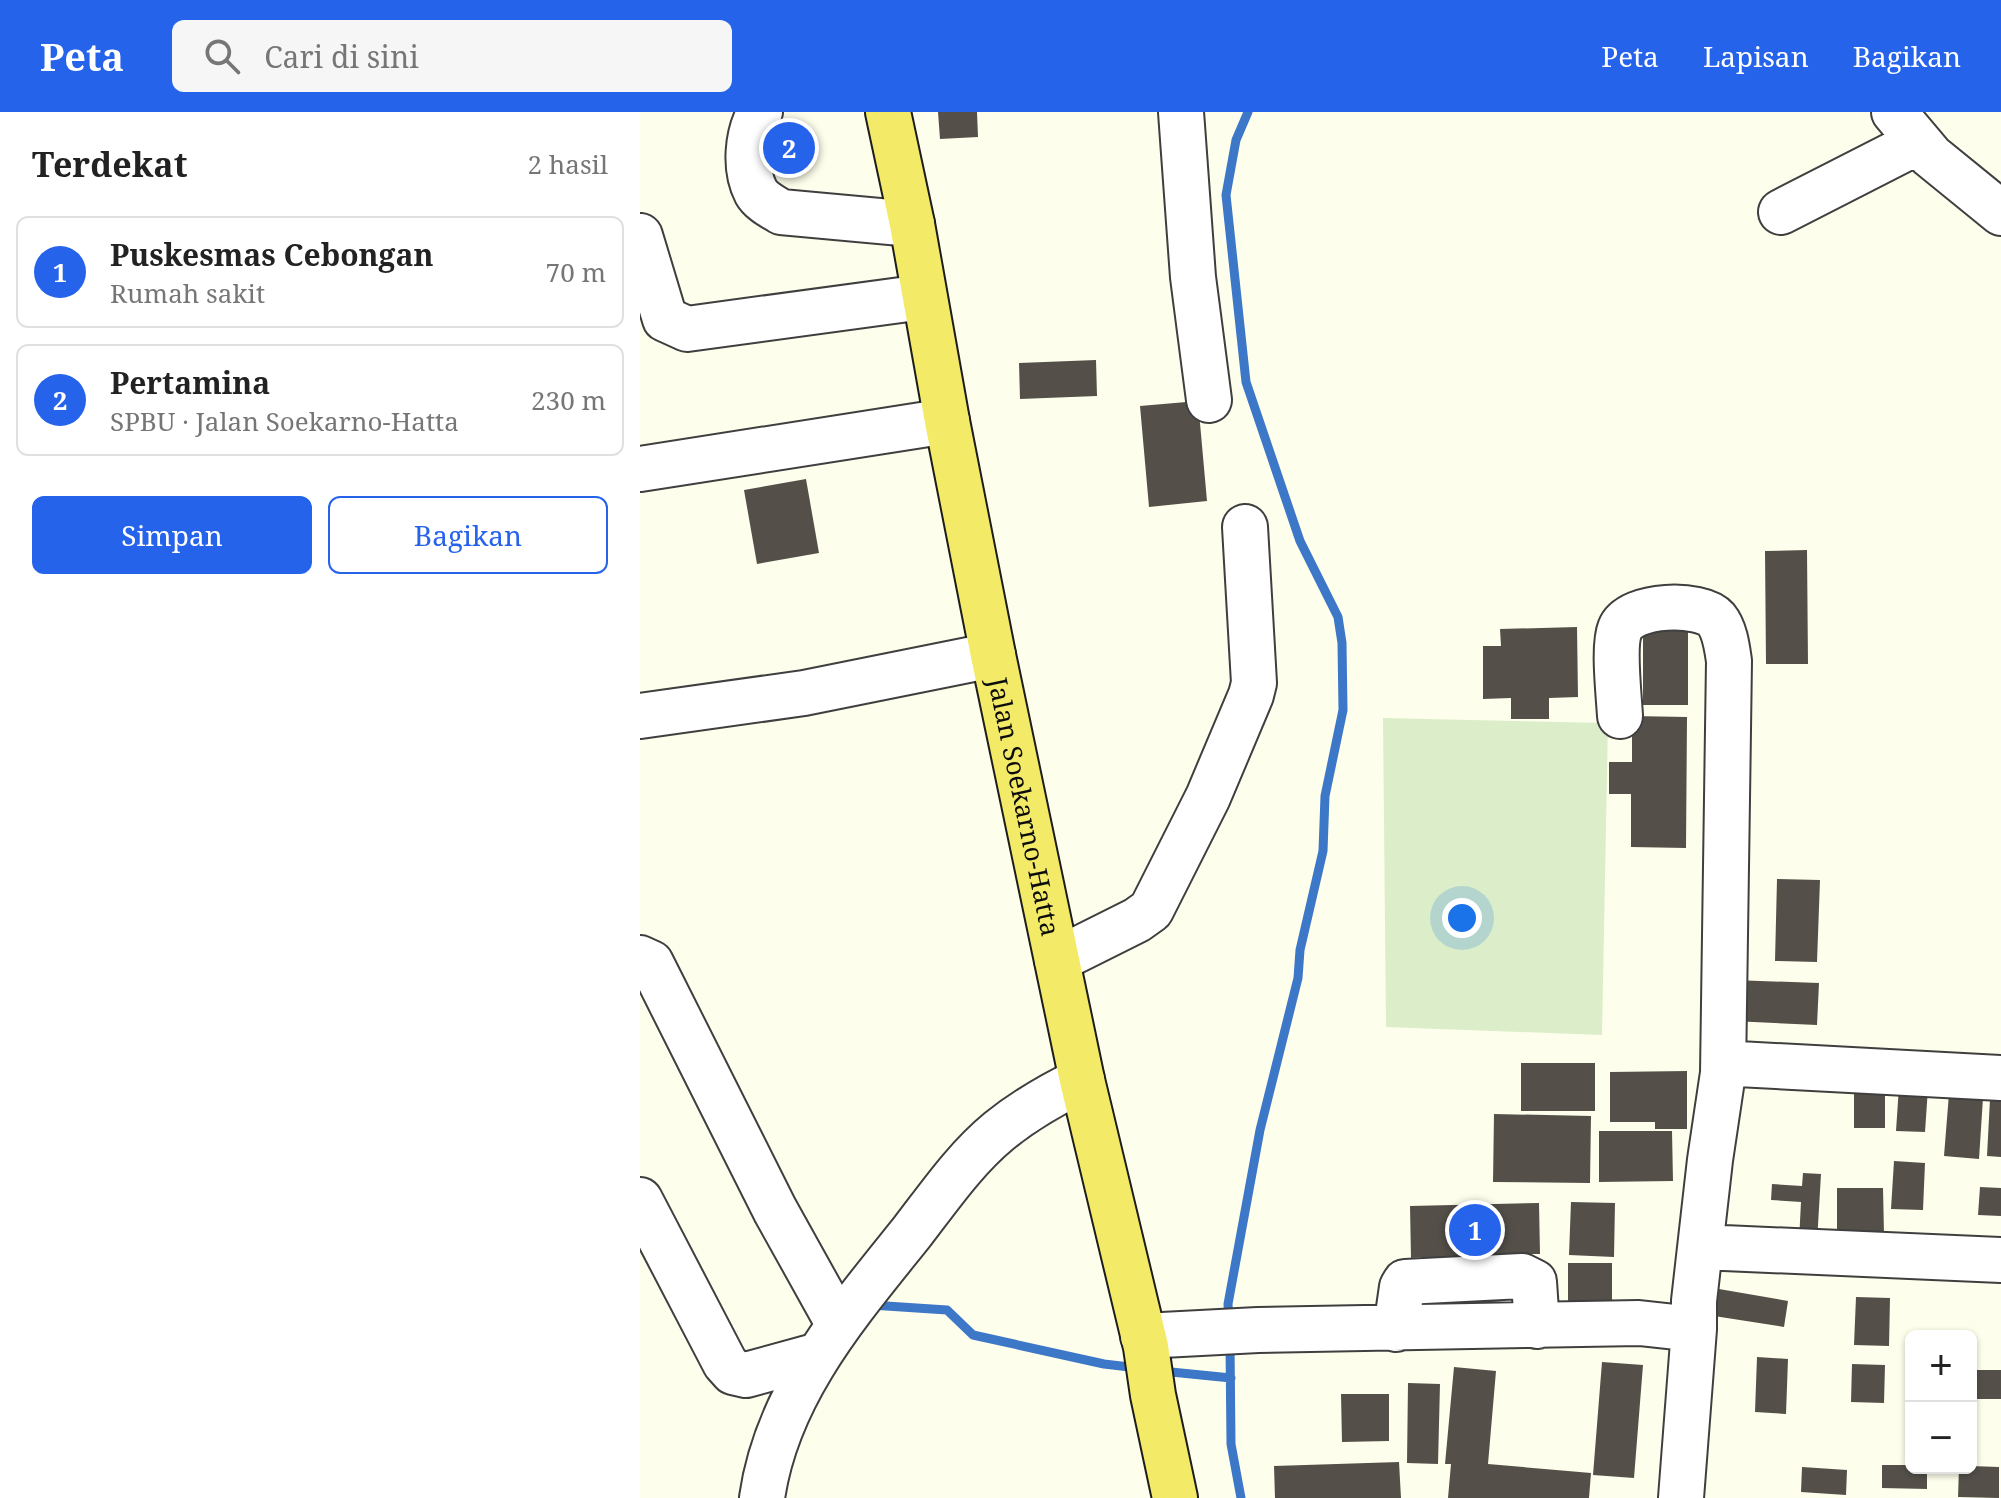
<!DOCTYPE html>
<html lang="id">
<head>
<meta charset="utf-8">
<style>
  :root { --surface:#fff; --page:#f6f6f6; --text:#222; --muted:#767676; --line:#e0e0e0; --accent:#2563eb }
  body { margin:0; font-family:"Noto Serif",serif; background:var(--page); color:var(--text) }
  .controls { position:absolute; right:24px; bottom:24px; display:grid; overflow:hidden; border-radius:12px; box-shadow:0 2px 6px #0004 }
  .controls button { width:72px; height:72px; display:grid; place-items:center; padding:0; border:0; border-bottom:2px solid var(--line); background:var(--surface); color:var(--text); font:40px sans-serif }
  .you { position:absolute; left:822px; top:806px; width:28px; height:28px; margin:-20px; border:6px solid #fff; border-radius:50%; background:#1a73e8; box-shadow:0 0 0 12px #1a73e833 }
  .badge { display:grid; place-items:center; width:52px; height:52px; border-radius:50%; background:var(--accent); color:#fff; font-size:26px; font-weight:700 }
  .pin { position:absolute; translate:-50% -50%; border:4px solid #fff; box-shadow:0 2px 8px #0006 }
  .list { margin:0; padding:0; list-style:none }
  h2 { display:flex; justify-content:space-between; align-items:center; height:104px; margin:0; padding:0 32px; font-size:34px }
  h2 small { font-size:26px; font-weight:400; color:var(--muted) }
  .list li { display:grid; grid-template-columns:52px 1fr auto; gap:24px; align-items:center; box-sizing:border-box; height:112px; margin:0 16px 16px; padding:0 16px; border:2px solid var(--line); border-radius:12px }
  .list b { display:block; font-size:30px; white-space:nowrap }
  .list p { margin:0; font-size:26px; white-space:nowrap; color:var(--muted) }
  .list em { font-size:26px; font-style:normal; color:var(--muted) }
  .actions { display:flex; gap:16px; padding:24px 32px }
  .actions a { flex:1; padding:18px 0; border:2px solid var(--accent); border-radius:12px; text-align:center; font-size:28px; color:var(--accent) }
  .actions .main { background:var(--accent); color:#fff }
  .icon { flex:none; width:44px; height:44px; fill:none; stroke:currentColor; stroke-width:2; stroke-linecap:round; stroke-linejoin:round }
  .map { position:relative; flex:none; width:1361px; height:1386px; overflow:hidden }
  header { display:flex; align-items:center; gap:48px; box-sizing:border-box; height:112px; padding:0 40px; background:var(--accent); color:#fff }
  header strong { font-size:38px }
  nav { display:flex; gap:44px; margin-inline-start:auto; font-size:28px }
  .search { width:560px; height:72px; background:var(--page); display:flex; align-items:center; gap:20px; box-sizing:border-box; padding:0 28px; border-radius:12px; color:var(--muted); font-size:30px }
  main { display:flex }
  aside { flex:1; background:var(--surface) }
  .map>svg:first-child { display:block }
</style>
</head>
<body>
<header>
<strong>Peta</strong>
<div class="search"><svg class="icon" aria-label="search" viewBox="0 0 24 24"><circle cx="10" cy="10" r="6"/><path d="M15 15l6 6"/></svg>Cari di sini</div>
<nav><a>Peta</a><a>Lapisan</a><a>Bagikan</a></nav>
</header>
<main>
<aside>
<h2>Terdekat<small>2 hasil</small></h2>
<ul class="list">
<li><span class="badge">1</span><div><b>Puskesmas Cebongan</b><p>Rumah sakit</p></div><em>70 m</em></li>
<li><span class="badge">2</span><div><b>Pertamina</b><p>SPBU · Jalan Soekarno-Hatta</p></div><em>230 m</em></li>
</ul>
<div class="actions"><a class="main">Simpan</a><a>Bagikan</a></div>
</aside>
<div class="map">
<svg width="1361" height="1386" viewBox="0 0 1361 1386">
  <rect width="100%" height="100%" fill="#fefeec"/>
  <path fill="#dbeec9" d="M743,606L968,611L962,923L746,915Z"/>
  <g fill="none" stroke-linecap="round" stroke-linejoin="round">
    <path stroke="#3d77c7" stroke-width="9" d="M231,1193L307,1198L333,1223L464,1252L498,1256
      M589,1210L588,1192L620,1018L658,866L660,838L683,739L685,684L703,598L702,531L698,505L660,429L606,270L586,83L596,28L608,0
      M590,1232L591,1332L601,1386
      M521,1259L591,1266"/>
  </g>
  <path fill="#545049" d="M298,0H337L338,25L300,27Z
    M456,248L457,284L380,287L379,251Z
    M558,289L567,389L509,395L500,294Z
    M166,367L179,441L117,452L104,378Z
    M1167,438L1168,552H1126L1125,439Z
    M1003,504H1048V593H1003Z
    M937,515L938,585L909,586V607H871V586L843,587V534H861L860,517Z
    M992,604L1047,605L1046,736L991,735V682H969V650H992Z
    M1137,767L1180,768L1177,850L1135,849Z
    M1093,868L1179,871L1177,913L1092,909Z
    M881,951H955V999H881Z
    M1047,959V1017H1015V1010H970V960Z
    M1310,969L1343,986L1339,1047L1304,1044Z
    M1259,974L1288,976L1285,1020L1256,1019Z
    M1214,975H1245V1016H1214Z
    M1350,987L1361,988V1045L1347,1044Z
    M854,1002L951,1004L950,1071L853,1070Z
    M959,1019H1032L1033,1069L959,1070Z
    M1254,1049L1285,1051L1283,1098L1251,1097Z
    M1163,1061L1181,1062L1177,1130L1159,1129L1161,1090L1131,1088L1132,1072L1162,1074Z
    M1340,1075L1361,1076V1104L1338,1103Z
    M1197,1076H1243L1244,1122H1197Z
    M931,1090L975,1091L974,1145L929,1143Z
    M899,1091L900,1142H842L843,1161L786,1163L785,1145L771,1146L770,1094Z
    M928,1151H972V1189H928Z
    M1079,1177L1148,1189L1144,1215L1074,1204Z
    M1216,1185L1250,1186L1249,1234L1214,1233Z
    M1117,1245L1148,1247L1146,1302L1115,1300Z
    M962,1250L1003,1253L994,1366L953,1363Z
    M1212,1252L1245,1253L1244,1291L1211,1290Z
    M814,1255L856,1259L848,1352L951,1361L949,1386H808L811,1352H805Z
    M1334,1258H1361V1287H1334Z
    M768,1271L800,1272L798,1352L767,1351Z
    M701,1282H749V1329L702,1330Z
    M759,1350L761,1386H635L634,1354Z
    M1242,1353H1271V1356H1287V1377L1242,1376Z
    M1331,1354L1359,1355V1386L1318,1385L1319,1356Z
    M1162,1355L1207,1358L1206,1383L1161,1380Z"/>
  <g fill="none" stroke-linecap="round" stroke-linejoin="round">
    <g stroke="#3f3f3f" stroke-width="48">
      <path id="minor" d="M120,0C107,22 104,57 116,80C121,89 133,95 141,100L272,112
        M541,0L553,165L569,288
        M1254,0L1291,44L1361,101
        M1141,100L1278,30
        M0,124L25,207L47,217L283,185
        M0,357L307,309
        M0,604L164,581L353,543
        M980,604C979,584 973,534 980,517C990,491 1061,490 1076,507C1085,518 1087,535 1089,549L1083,961
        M0,846L11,851L135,1098L199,1213
        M417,848L497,808L511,798L568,685L611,583L614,571L605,415
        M0,1088L85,1251L93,1260L106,1263L179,1243
        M1061,1135L1361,1148
        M756,1217L762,1175L765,1170L882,1164L894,1170L897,1214
        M503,1224L618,1218L999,1211L1054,1217V1189L1070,1048L1083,961L1098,952L1361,966
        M122,1386C137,1281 208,1200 272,1120C299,1085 325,1047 359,1019C385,998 413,982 442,968
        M1041,1386L1054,1217"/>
    </g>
    <g stroke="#1d1d1d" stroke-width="48">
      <g id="major">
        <path id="s1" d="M248,0L272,112L307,309L353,543L442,968L506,1235L513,1283L535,1386"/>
      </g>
    </g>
    <use href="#minor" stroke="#fff" stroke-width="44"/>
    <use href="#major" stroke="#f3ea68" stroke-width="44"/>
  </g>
  <g text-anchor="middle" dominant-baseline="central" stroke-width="8" stroke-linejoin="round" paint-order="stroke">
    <g font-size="26" fill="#0c0c0c" stroke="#fff">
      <text stroke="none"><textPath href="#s1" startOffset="708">Jalan Soekarno-Hatta</textPath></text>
    </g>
  </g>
</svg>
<div class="controls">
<button>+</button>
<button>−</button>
</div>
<div class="you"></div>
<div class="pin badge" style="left:835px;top:1118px">1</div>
<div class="pin badge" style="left:149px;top:36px">2</div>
</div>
</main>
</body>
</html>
